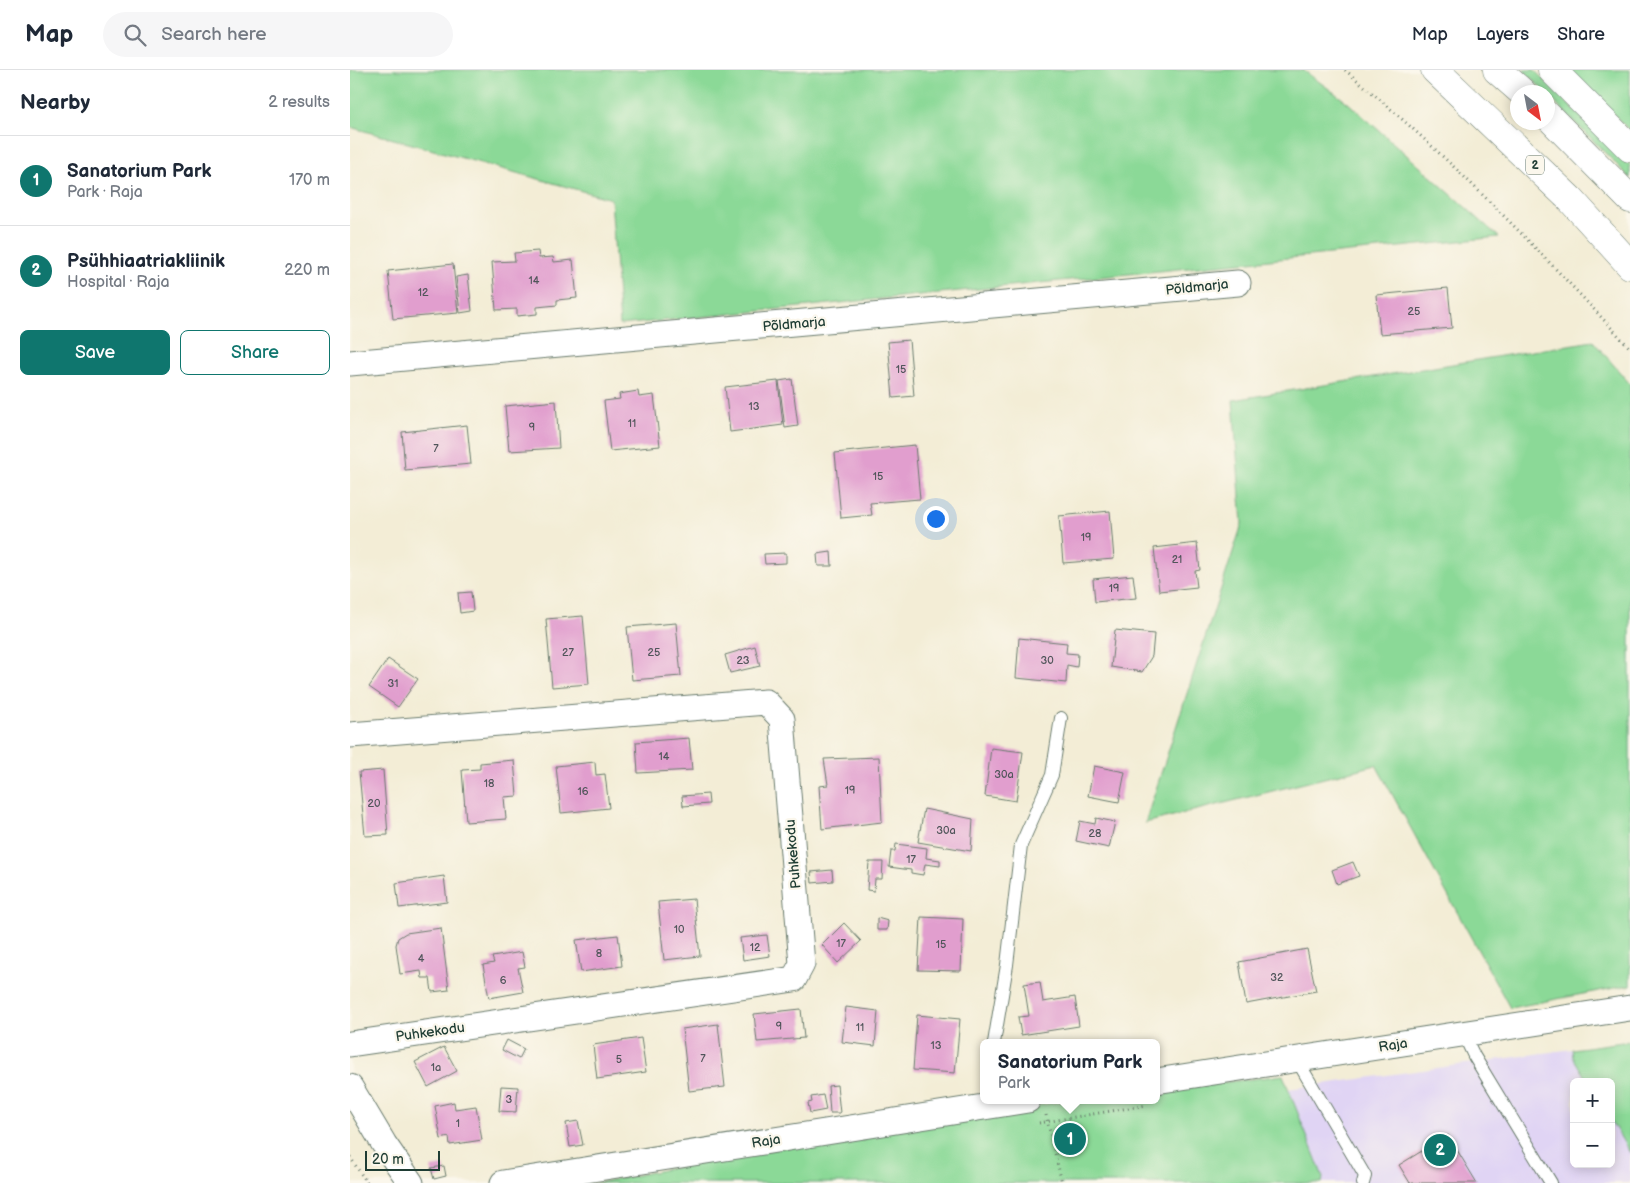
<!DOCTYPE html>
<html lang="en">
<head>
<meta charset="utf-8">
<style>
  :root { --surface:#fff; --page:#f6f6f7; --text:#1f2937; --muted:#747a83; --line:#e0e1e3; --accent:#0f766e }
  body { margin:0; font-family:"Balsamiq Sans",sans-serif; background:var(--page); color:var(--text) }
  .controls { position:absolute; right:15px; bottom:15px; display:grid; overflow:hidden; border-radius:8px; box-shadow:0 2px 12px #0003 }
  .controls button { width:45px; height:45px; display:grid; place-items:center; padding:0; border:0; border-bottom:1px solid var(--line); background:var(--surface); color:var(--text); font:25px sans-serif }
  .compass { position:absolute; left:1160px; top:15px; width:45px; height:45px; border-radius:50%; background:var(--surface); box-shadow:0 2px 12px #0003; rotate:148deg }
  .scale { position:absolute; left:15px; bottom:12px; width:75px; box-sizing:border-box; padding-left:5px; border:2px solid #1f3d34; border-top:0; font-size:14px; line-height:18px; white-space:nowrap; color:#1f3d34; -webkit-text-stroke:4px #fbf7ec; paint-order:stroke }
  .you { position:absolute; left:585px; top:448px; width:18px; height:18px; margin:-12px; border:4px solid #fff; border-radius:50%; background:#1a73e8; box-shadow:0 0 0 8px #1a73e833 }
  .badge { display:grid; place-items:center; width:32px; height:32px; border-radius:50%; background:var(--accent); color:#fff; font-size:16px; font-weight:700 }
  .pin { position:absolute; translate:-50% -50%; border:2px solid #fff; box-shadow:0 1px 5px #0006 }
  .popup { position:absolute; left:630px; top:969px; width:180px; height:65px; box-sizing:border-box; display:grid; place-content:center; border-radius:8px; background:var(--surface); filter:drop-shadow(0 1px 4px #0005); font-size:16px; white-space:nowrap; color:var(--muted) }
  .popup b { font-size:19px; color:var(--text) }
  .popup::after { content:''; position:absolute; left:50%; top:100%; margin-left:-10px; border:10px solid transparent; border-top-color:var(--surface) }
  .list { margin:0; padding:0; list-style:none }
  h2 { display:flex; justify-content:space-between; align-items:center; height:65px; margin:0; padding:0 20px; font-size:21px }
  h2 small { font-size:16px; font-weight:400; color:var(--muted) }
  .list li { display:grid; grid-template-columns:32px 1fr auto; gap:15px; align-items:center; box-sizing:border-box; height:90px; padding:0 20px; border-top:1px solid var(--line) }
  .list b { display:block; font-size:19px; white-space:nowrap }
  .list p { margin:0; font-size:16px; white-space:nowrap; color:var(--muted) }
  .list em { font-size:16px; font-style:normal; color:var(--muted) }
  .actions { display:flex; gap:10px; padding:15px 20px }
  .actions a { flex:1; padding:11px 0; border:1px solid var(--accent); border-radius:8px; text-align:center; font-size:18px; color:var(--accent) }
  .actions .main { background:var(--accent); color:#fff }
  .icon { flex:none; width:28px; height:28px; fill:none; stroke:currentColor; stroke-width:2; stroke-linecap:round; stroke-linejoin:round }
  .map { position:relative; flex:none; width:1280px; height:1113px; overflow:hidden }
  header { display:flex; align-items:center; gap:30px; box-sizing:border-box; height:70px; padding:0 25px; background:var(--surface); border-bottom:1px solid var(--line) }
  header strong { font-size:24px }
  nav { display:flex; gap:28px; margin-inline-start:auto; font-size:18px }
  .search { width:350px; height:45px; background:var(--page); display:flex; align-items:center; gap:12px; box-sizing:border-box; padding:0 18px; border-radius:28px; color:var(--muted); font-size:19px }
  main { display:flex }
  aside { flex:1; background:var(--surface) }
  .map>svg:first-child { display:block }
</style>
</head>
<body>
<header>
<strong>Map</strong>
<div class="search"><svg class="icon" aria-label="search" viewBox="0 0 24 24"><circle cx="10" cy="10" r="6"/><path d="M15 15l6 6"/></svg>Search here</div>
<nav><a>Map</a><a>Layers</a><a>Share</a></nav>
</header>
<main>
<aside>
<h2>Nearby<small>2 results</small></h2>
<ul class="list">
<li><span class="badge">1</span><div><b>Sanatorium Park</b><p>Park · Raja</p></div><em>170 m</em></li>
<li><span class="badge">2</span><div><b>Psühhiaatriakliinik</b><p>Hospital · Raja</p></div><em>220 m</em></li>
</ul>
<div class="actions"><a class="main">Save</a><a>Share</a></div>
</aside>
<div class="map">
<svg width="1280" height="1113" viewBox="0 0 1280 1113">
  <rect width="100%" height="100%" fill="#fbf7ec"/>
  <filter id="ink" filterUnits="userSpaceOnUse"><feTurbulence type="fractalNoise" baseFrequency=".02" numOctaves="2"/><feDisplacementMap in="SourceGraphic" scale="10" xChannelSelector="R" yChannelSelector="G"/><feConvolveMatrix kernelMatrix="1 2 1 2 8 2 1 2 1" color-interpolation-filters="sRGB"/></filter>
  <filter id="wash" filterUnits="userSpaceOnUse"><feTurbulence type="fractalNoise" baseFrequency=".0096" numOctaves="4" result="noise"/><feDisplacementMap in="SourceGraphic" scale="20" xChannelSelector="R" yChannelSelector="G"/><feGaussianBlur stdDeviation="1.12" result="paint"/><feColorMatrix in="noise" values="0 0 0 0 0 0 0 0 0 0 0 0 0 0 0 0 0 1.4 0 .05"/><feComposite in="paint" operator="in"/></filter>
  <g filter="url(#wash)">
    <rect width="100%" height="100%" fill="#f3edd6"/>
    <path fill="#e0d4f4" d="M1222,979L1223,987L1238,1012H1224V1094H1261V1051L1280,1083V1113H972L973,1107L938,1019Z"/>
    <path fill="#8bd997" stroke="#558b66" d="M0,0H953L997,32L1149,167L270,255L261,129L0,57Z
      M1173,0H1184L1280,95V108Z
      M1219,0H1280V61Z
      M1243,271L1280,314V915L1160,938L1026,695L795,753L892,454L883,330Z
      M1280,971V1083L1261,1051V1012H1238L1223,987L1222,979Z
      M933,1005L973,1107L972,1113H245L402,1083L722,1030H806V1021Z"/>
    <g id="blocks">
      <path fill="#e19ece" d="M188,181L189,188L203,187L204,192L223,190L227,228L207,230V235L187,237V244L167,246V239L146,240L142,192L165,191L164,183Z
        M103,194L108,243L43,249L38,201Z
        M118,205L122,241L110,243L106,207Z
        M1098,218L1102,258L1030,264L1026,225Z
        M559,270L564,326L543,328L538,272Z
        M442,309L448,356L435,358L429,311Z
        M428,311L433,355L380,362L375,317Z
        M288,321L289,327L304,325L310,376L260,381L254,331L270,329L269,324Z
        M206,331L209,378L159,381L155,336Z
        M117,355L121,394L55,400L52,362Z
        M565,375L570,429L520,433L522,445L491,448L485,383Z
        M760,441L764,489L713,493L709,446Z
        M847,473L850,500L845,501L847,517L809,521L804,478Z
        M481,482L482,496H468L467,484Z
        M436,483V493L415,494L414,484Z
        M783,505L786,528L745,532L743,509Z
        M121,522L123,541L110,543L108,523Z
        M233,546L239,614L202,617L196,549Z
        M326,553L331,606L282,610L277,557Z
        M765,560L804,564L802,586L792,602L761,597Z
        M669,568L717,573L716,583L728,584L727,597L717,595L716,613L666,608Z
        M405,576L410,596L380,603L375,585Z
        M38,589L68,609L48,637L19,617Z
        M339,668L342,700L288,703L286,672Z
        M641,678L673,682L666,731L635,726Z
        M529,687L532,752L472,759L469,716L478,715L474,689Z
        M164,690L167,726L154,727L156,749L116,752L112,700L130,699V693Z
        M245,692L246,705L255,704L259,738L211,743L206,696Z
        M744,696L775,702L769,732L738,726Z
        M33,700L38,765L15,766L9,702Z
        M358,724L359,734L333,736L332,726Z
        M574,739L623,749L621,781L568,772Z
        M746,748L765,752L759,778L726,771L730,751L745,754Z
        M546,774L577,778L576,788L590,790V796L575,794L573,805L561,803V800L539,797L541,781H545Z
        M519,792H533L532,809H525L524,821L517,820Z
        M1003,792L1009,806L987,814L982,800Z
        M482,800L483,811L462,813L461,802Z
        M94,806L97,832L49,838L46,813Z
        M344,829L350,886L314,890L308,832Z
        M571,847L613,849L611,901L568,900Z
        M527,848L538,851L537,860H527Z
        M494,853L511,871L488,893L472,875Z
        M91,858L99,920L82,922L80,908H72L71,901L50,904L46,875L48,868L56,863Z
        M268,865L272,896L231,902L226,870Z
        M417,865L420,886L393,890L390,868Z
        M957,879L966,921L896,934L889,892Z
        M172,882L175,897L168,898L173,922L139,928L133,895L144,893L142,887Z
        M690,912L693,932L725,927L729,956L671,965L668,947L679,946L674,914Z
        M496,937L528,941L525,976L492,972Z
        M451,939L454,968L407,972L404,944Z
        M567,945L610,949L605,1003L563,1000Z
        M368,954L375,1017L339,1021L332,959Z
        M291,968L296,1002L247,1009L243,975Z
        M157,970L174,979L169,989L152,980Z
        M94,977L107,1001L78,1017L65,992Z
        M487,1015L490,1043H480L478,1016Z
        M151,1016L168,1017L166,1042L149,1041Z
        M473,1025L476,1040L460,1043L458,1033L462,1032L461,1027Z
        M104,1032L105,1039L126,1036L132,1070L100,1075L99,1067L91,1069L85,1036Z
        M228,1051L233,1075L220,1077L216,1053Z
        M1098,1065L1127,1113H1060L1049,1095Z
        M94,1096L96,1106L84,1109L81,1098Z"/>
    </g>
  </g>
  <g filter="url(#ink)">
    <use href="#blocks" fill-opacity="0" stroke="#697b6d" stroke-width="1"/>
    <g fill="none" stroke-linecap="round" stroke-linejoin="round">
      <g stroke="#697b6d" stroke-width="14">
        <path id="service" d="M1114,965L1124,986L1201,1113
          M644,973L657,895L671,775L702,705L711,648
          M947,990L1015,1106L1013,1113"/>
      </g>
      <g stroke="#697b6d" stroke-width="27">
        <path id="minor" d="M0,293L888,213
          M0,665L416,632L432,649L452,894L444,909L0,974
          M806,1011L1280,938
          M0,1017L34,1074L61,1113
          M153,1113L678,1030"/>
      </g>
      <g stroke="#697b6d" stroke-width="29">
        <path id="trunk" d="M1085,0L1221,130L1280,195
          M1147,0L1172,22
          M1202,0L1280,78
          M1198,46L1280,129"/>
      </g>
      <path stroke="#697b6d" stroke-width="3" stroke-dasharray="1 4" stroke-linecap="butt" d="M995,0C1098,85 1190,181 1280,278
        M696,1045L712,1113
        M689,1053L797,1035
        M0,1087L17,1113"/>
      <use href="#service" stroke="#fff" stroke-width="12"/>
      <use href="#minor" stroke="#fff" stroke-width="25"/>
      <use href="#trunk" stroke="#fff" stroke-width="28"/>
    </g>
  </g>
  <g text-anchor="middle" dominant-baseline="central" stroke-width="4.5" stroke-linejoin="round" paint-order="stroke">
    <g font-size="11" fill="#50555a">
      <text x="184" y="210">14</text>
      <text x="73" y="222">12</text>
      <text x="1064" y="241">25</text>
      <text x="551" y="299">15</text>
      <text x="404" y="336">13</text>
      <text x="282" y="353">11</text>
      <text x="182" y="357">9</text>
      <text x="86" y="378">7</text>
      <text x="528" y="406">15</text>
      <text x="736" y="467">19</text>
      <text x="827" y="489">21</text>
      <text x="764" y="518">19</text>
      <text x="218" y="582">27</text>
      <text x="304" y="582">25</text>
      <text x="393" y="590">23</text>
      <text x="697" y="590">30</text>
      <text x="43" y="613">31</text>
      <text x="314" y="686">14</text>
      <text x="654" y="704">30a</text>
      <text x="139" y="713">18</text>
      <text x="500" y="720">19</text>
      <text x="233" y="721">16</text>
      <text x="24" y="733">20</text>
      <text x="596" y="760">30a</text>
      <text x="745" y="763">28</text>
      <text x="561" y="789">17</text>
      <text x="329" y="859">10</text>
      <text x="491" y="873">17</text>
      <text x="591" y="874">15</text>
      <text x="405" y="877">12</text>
      <text x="249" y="883">8</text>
      <text x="71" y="888">4</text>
      <text x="927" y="907">32</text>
      <text x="153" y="910">6</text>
      <text x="429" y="956">9</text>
      <text x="510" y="957">11</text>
      <text x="586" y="975">13</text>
      <text x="353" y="988">7</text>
      <text x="269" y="989">5</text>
      <text x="86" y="997">1a</text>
      <text x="159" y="1029">3</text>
      <text x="108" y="1053">1</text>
    </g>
    <rect fill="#fbf7ec" stroke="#61756b" stroke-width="1" x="1176" y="85.5" width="18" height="19" rx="4"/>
    <g font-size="12" font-weight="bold" fill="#1f3d34">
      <text x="1185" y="95">2</text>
    </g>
    <g font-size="14" fill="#1f3d34" stroke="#fbf7ec">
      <text transform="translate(847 217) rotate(-6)">Põldmarja</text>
      <text transform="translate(444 254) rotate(-5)">Põldmarja</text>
      <text transform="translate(443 784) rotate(-95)">Puhkekodu</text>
      <text transform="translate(80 962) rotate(-8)">Puhkekodu</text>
      <text transform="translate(1043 975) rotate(-9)">Raja</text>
      <text transform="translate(416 1071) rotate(-9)">Raja</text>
    </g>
  </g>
</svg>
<div class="controls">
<button>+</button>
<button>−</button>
</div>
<svg class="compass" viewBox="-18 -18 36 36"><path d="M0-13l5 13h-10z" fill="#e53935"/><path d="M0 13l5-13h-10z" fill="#747a83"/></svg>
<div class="scale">20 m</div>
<div class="you"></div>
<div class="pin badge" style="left:720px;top:1069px">1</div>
<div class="popup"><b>Sanatorium Park</b>Park</div>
<div class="pin badge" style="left:1090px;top:1080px">2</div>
</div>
</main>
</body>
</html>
